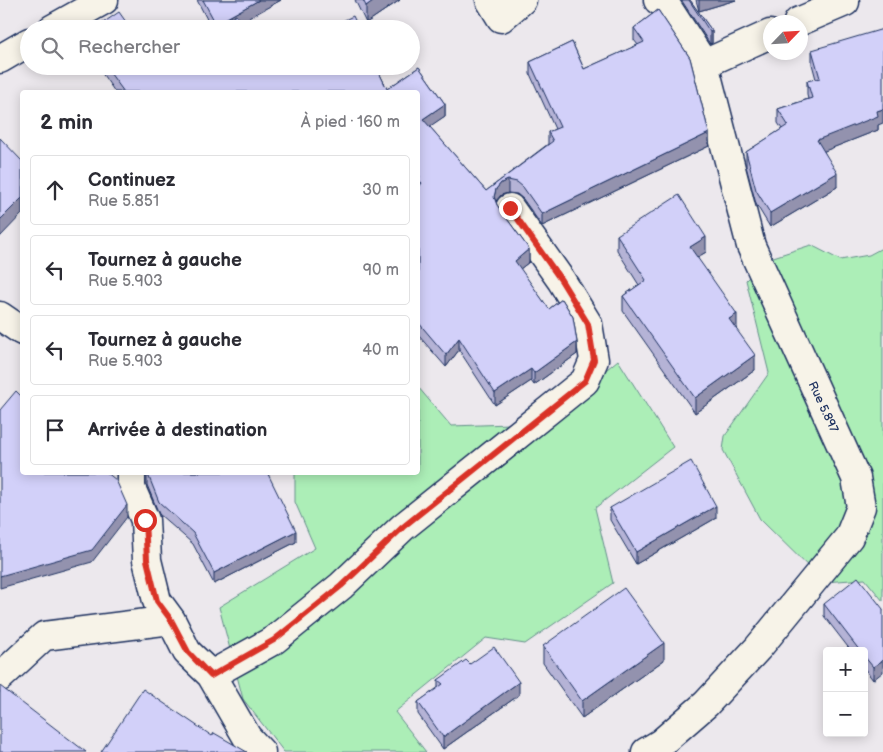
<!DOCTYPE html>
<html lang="fr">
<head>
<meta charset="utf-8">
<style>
  :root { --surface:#fff; --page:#f7f7f7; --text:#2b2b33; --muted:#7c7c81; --line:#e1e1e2 }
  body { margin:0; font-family:"Balsamiq Sans",sans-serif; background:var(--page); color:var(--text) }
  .controls { position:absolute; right:15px; bottom:15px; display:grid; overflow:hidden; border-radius:5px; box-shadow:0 2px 12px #0003 }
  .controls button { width:45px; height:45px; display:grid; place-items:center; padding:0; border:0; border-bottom:1px solid var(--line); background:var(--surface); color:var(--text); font:25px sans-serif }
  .compass { position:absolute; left:763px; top:15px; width:45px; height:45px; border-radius:50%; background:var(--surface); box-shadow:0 2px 12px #0003; rotate:65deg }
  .stop { position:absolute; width:15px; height:15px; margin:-11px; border:4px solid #d93025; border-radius:50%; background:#fff }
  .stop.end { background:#d93025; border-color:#fff; box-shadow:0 1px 5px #0008 }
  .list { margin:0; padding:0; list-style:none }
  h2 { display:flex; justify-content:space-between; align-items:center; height:65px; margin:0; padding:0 20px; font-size:21px }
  h2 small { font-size:16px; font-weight:400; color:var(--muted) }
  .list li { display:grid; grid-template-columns:32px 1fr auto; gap:15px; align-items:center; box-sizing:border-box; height:70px; margin:0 10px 10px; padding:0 10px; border:1px solid var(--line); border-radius:5px }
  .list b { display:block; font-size:19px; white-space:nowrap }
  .list p { margin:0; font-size:16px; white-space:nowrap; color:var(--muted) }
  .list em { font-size:16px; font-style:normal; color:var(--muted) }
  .icon { flex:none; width:28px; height:28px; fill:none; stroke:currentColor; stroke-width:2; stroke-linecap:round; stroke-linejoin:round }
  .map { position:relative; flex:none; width:883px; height:752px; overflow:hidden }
  .search { position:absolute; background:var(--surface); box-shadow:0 2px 12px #0003; left:20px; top:20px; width:400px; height:55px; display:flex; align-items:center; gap:12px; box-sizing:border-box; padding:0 18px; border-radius:28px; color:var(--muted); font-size:19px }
  .panel { position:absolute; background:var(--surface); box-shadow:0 2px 12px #0003; left:20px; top:90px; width:400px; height:385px; border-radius:5px }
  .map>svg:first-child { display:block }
</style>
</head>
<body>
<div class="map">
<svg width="883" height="752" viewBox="0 0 883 752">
  <rect width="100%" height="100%" fill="#ece8ed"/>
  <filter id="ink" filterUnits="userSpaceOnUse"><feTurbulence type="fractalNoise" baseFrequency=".02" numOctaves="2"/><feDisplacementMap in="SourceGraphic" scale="10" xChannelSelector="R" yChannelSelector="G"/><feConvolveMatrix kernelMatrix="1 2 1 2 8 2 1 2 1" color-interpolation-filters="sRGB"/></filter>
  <g filter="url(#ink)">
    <path fill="#aceeb7" stroke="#648e8a" d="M811,245L840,260L869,255L882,248L883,245V601L865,579L824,582L760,519L723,450L725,436L769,373L746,280L767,259Z
      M618,360L673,447L595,508L613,583L525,644L486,638L395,712L426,752H284L243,699L219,607L315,548L295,502V473L418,472V387L451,426L541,423Z"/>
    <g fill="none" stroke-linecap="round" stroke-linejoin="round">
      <g stroke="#1b2f5e" stroke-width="31">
        <path id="street" d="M490,0L501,18L522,0
          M658,0L665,4L704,64
          M798,22L845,2
          M52,29L104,0
          M0,59L29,42
          M0,316L22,331
          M131,472V488L145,520L147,560L157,601L171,620L187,652L211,675L247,737L261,752
          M211,675L274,640L341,586L403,527L585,381L594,360L588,324L561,280L510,208
          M0,677L44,636L171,620
          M646,752L661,743L706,704L758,648L849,537L861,507L856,478L751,246L704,64L770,34"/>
      </g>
      <use href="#street" stroke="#f7f3e8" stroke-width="28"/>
    </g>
    <path fill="#b5b3d6" stroke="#1b2f5e" d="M197,0H281L240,22L212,29Z
      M355,0H400L366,23Z
      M682,0H690L712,31V43L710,44L682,1Z
      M696,0H736L699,11Z
      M658,10L690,58L709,133V146L542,226L523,199L517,194L508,193L501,195L496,201L497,205L529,249V262L520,269L549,309L562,299L573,317L577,342V354L534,385L531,381L495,405L459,350L446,367L418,335V92H115L97,66H376L387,89L419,67L445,104V116L429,126L486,191L548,144V132L555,129L530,74V62L572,42L584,69L638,45L634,40V28Z
      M812,50L878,125V130L824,151L837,187L770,227L756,204L746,166V152L782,129L778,123V109L808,99L807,95V81L816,79L812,64Z
      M617,235L706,252L697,257L737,328L736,329L755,370L695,413L623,311V296L639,285L617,250Z
      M147,472H271L268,476L296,542L214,584L193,544L159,514L147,485Z
      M610,508L716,518L636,564L610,520Z
      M824,604L883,609L873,680L864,668V651H851L824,616Z
      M543,646L664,660L582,718L543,663Z
      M470,664L519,695L443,749L418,714V702L438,688V680Z"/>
    <path fill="#9392ae" stroke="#1b2f5e" d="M259,0H281L229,29H216V24Z
      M374,0H400L366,23V6Z
      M699,0H736L699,11Z
      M712,31V43L710,44V32Z
      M445,104V116L423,131V119Z
      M883,109V123L878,125V130L817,154V140L877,111Z
      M709,133V146L542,226V214Z
      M837,173V187L770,227V213Z
      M508,180V193L501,195L496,201L494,197L496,189L501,183Z
      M22,198V214L0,237V220Z
      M706,237V252L690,262V247Z
      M529,249V262L515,273V261Z
      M737,314V328L729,334V319Z
      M459,338V350L446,367V355Z
      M577,342V354L534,385V373Z
      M755,355V370L695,413V398Z
      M531,369V381L495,405V393Z
      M127,505V517L92,562L0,588V576Z
      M716,506V518L636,564V552Z
      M296,531V542L214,584V573Z
      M664,643V660L582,718V701Z
      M883,660V672L873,680V667Z
      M519,682V695L443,749V737Z"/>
    <path fill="#d2d0f9" stroke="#1b2f5e" d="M203,0H259L216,24Z
      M363,0H374L366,6Z
      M689,0H690L712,31L710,32Z
      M658,10L690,58L709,133L542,214L523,187L517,182L508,180L501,183L496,189L494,197L497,205L529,249L515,261L549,309L562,299L573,317L577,342L534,373L531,369L495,393L459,338L446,355L418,322V188L422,183L418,179L420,177L418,172V92H124L105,66H376L387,89L419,67L445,104L423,119L486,191L553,141L548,132L560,127L530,62L572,42L584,69L644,42L634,28Z
      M119,12L131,29H94Z
      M236,15L244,29H212Z
      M353,16L359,29H326Z
      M883,29V109L877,111L878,116L817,140L837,173L770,213L756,190L746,152L788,125L778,109L812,98L807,81L820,78L812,50Z
      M0,138L22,161V198L0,220Z
      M679,195L706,237L690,247L737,314L729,319L755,355L695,398L623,296L646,280L617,235Z
      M16,391L22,397V472H106L116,480L127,505L92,550L0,576V410Z
      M691,461L716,506L636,552L610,508Z
      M147,472H267L296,531L214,573L193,533L159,502Z
      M858,577L883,609V660L873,667L864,656V651H860L824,604Z
      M624,588L664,643L582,701L543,646Z
      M494,647L519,682L443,737L418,702L443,684L438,680L466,660L470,664Z
      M0,686L86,752H0Z
      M143,689L212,736L214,733L247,752H101Z"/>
  </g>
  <g fill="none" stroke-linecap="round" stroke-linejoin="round" filter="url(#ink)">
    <path stroke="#d93025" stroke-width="6" d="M145,520L147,560L157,601L171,620L188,652L211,676L274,640L341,586L403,527L585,381L594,360L588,324L561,280L510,208"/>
  </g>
  <g text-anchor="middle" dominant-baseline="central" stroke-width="5" stroke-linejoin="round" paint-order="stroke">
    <g font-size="12" fill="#1b2f5e" stroke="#f7f3e8">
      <text transform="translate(823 407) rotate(65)">Rue 5.897</text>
    </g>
  </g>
</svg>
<div class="controls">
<button>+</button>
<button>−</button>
</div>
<svg class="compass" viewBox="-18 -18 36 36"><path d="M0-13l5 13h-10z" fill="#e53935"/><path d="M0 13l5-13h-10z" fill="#7c7c81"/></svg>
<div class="stop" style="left:145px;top:520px"></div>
<div class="stop end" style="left:510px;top:208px"></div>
<div class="search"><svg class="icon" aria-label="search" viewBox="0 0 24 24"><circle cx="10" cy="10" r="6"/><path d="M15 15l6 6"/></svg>Rechercher</div>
<section class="panel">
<h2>2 min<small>À pied · 160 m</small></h2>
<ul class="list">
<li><svg class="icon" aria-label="ahead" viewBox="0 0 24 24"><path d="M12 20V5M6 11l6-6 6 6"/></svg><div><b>Continuez</b><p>Rue 5.851</p></div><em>30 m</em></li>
<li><svg class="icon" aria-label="left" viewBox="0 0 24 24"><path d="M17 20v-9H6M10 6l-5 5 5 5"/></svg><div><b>Tournez à gauche</b><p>Rue 5.903</p></div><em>90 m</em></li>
<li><svg class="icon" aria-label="left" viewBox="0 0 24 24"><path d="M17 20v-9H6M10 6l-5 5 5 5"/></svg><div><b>Tournez à gauche</b><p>Rue 5.903</p></div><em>40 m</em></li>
<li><svg class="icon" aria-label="arrive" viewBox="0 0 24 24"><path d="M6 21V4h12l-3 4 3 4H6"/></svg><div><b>Arrivée à destination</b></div></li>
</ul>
</section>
</div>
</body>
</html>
